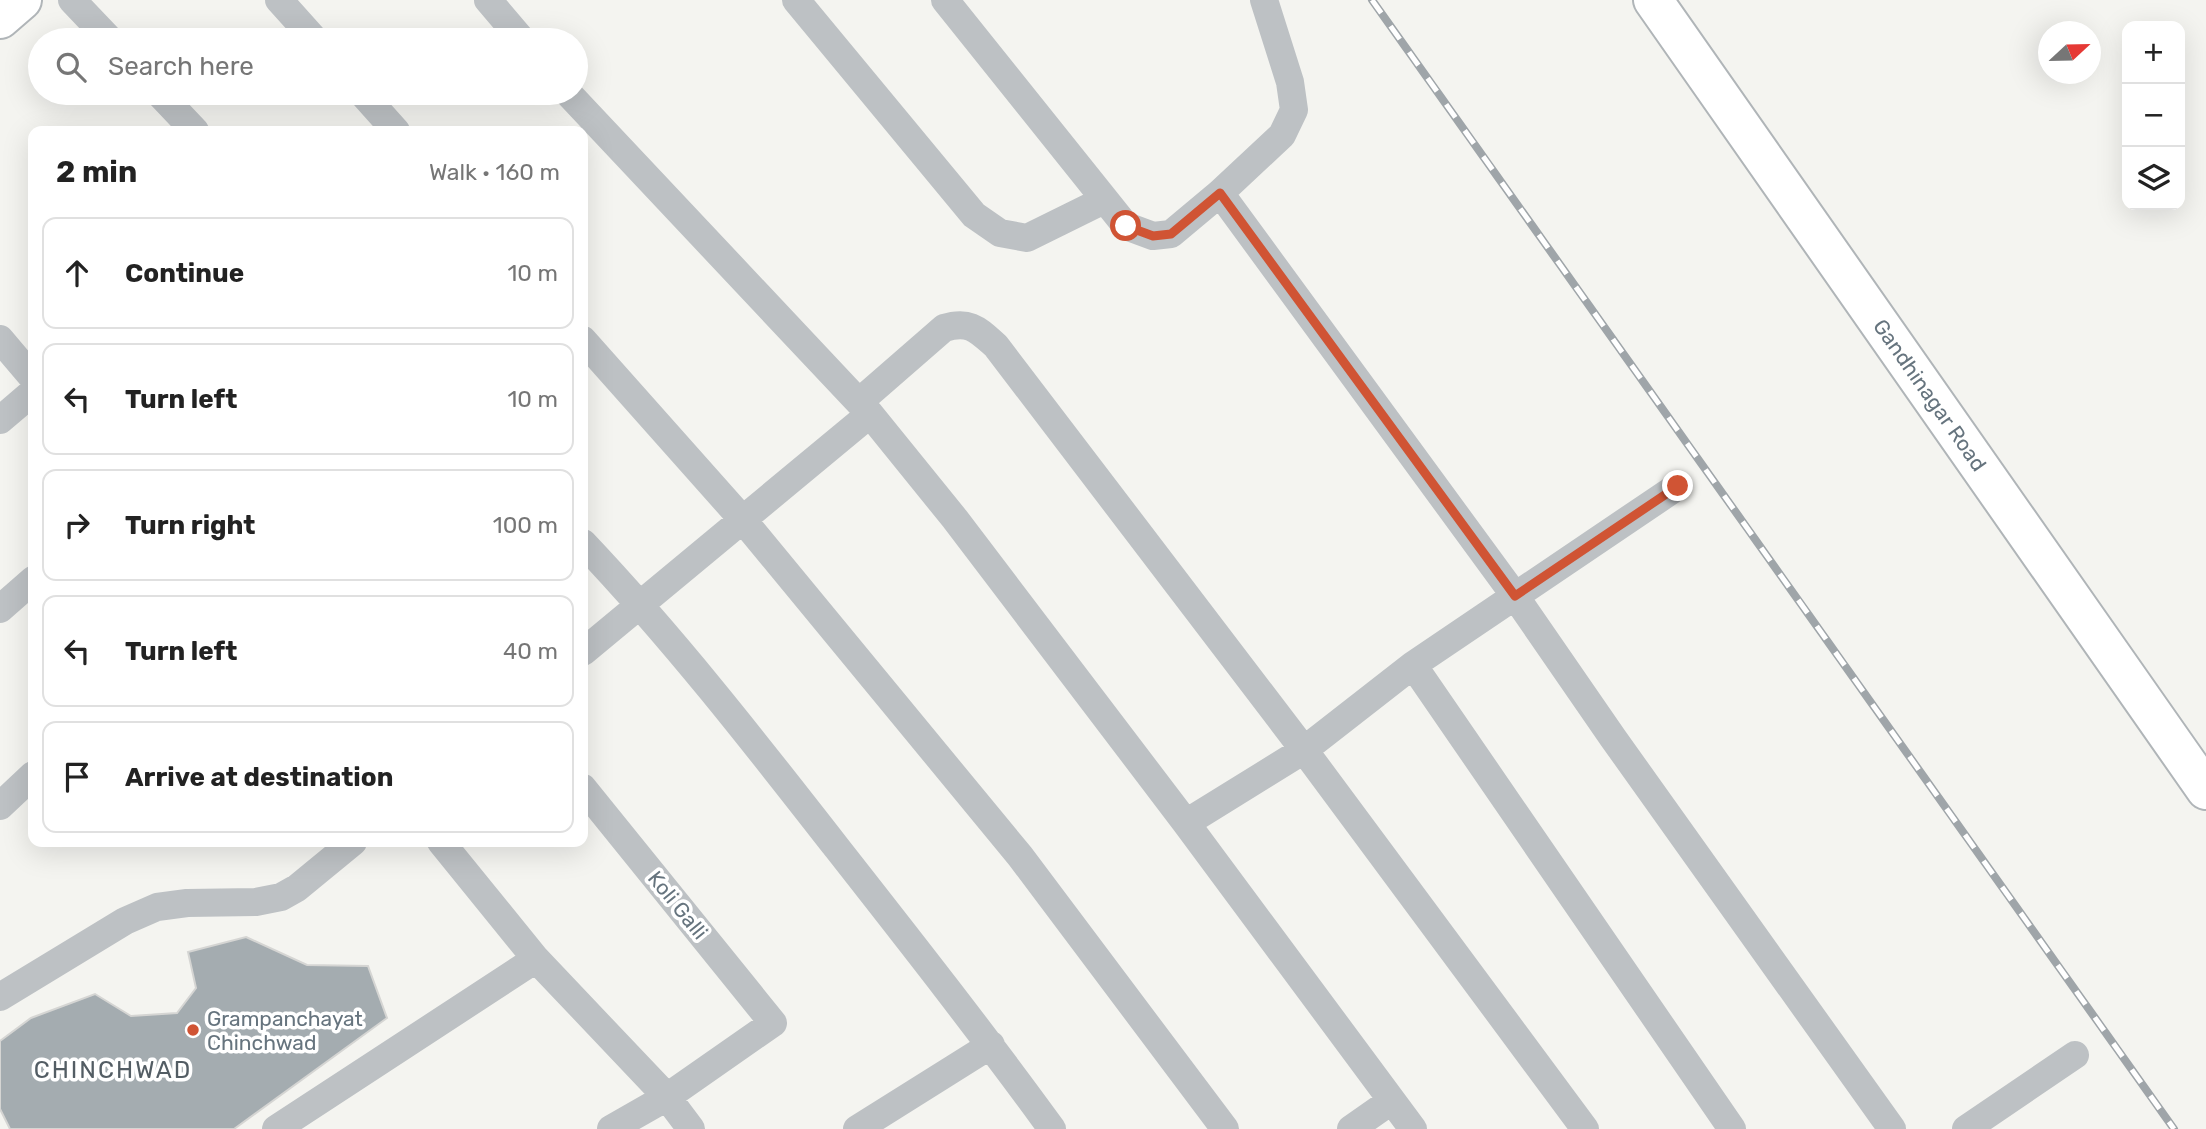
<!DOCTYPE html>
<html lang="en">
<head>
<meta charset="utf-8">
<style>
  :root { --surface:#fff; --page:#f2f2f2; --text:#222; --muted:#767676; --line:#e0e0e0 }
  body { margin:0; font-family:Rubik,sans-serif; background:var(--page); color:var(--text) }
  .controls { position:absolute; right:21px; top:21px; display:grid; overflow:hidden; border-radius:14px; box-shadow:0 7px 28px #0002 }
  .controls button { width:63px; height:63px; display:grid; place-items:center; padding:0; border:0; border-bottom:2px solid var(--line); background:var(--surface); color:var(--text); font:35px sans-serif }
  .compass { position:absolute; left:2038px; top:21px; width:63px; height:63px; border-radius:50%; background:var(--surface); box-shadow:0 7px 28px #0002; rotate:68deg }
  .stop { position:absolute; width:21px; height:21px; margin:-16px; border:5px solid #d05434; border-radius:50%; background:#fff }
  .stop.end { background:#d05434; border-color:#fff; box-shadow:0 2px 7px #0008 }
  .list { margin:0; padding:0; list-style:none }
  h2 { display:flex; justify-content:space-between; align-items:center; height:91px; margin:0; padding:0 28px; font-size:30px }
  h2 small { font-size:23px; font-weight:400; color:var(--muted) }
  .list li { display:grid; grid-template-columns:46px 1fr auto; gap:21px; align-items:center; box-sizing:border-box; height:112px; margin:0 14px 14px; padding:0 14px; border:2px solid var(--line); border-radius:14px }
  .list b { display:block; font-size:26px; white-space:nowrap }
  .list em { font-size:23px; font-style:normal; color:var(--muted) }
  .icon { flex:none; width:38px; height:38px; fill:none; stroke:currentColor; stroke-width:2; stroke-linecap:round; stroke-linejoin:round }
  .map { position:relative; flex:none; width:2206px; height:1129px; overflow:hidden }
  .search { position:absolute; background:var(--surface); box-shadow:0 7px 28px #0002; left:28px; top:28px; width:560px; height:77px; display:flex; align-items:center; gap:18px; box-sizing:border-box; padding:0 24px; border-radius:38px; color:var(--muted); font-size:26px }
  .panel { position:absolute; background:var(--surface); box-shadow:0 7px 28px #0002; left:28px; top:126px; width:560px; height:721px; border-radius:14px }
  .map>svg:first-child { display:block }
</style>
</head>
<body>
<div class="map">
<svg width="2206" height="1129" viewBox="0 0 2206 1129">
  <rect width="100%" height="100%" fill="#f4f4f0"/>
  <path fill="#a4acb0" stroke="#d5d5d3" stroke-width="2" d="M246,937L307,965L368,966L387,1018L234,1129H10L0,1109V1041L31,1018L95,994L131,1016L177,1013L196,988L188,952Z"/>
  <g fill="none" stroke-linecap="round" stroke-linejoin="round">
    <g stroke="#b0b5b8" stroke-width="42">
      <path id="secondary" d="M1653,0L2206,790
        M0,19L22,0"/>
    </g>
    <path stroke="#bdc1c4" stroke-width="28" d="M72,0L110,40
      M279,0L315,40
      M488,0L522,40
      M796,0L974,215L1000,233L1027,238L1104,200
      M945,0L1126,226L1153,236L1171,234L1220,193L1282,135L1294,110L1290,82L1264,0
      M159,93L195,131
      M362,93L396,131
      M568,93L870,414L955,519L1186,823L1413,1129
      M1220,193L1515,596L1613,738L1892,1129
      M0,339L33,378
      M583,340L743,520L1020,856L1225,1129
      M859,402L944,328C970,320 978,330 996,346L1304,750L1585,1129
      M0,420L33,392
      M583,543C674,639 755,743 837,848C910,941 983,1034 1052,1129
      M0,609L33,580
      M583,652L870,414
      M1413,665L1732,1129
      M583,788L773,1023L667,1097L611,1129
      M0,806L33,775
      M1186,823L1304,750L1413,665L1678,486
      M441,842L536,959
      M0,997L125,921L157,907L187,903L256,902L281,897L297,888L353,842
      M276,1129L536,959L667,1097L691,1129
      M857,1129L991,1045
      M1351,1129L1391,1101
      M1966,1129L2075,1055"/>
    <use href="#secondary" stroke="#fff" stroke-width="38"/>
    <g stroke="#9fa5a9" stroke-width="8">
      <path id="rail" d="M1372,0L2174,1129"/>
    </g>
    <use href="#rail" stroke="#fff" stroke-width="5" stroke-dasharray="16" stroke-linecap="butt"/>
  </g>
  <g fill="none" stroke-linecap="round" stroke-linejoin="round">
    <path stroke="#d05434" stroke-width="9" d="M1126,226L1153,236L1171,234L1220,193L1515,596L1678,486"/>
  </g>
  <circle fill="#d05434" stroke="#fff" stroke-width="2.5" cx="193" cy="1030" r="7"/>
  <g text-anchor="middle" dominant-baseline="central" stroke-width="7" stroke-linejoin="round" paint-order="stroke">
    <g font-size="21" fill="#66747e" stroke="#fff">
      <text transform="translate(1930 395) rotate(55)">Gandhinagar Road</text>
      <text transform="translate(678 905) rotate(51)">Koli Galli</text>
    </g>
    <g font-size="21" fill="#66747e" stroke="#fff" text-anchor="start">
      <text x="207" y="1018">Grampanchayat<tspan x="207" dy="24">Chinchwad</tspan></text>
    </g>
    <g font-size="24" letter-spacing="2" fill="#535d64" stroke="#fff">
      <text x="113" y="1070">CHINCHWAD</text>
    </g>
  </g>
</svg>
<div class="controls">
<button>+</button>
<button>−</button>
<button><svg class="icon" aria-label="layers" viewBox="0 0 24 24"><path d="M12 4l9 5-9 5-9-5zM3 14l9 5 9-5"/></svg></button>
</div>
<svg class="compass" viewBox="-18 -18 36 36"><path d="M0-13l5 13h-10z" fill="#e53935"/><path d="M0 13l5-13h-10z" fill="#767676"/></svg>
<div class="stop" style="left:1126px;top:226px"></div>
<div class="stop end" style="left:1678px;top:486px"></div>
<div class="search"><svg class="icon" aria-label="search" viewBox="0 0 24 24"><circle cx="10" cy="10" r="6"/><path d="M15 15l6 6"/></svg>Search here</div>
<section class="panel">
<h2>2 min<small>Walk · 160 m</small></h2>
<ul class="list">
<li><svg class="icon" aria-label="ahead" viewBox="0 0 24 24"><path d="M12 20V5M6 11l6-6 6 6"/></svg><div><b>Continue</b></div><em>10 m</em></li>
<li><svg class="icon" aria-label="left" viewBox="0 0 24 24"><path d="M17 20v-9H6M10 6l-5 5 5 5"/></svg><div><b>Turn left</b></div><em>10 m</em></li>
<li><svg class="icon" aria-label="right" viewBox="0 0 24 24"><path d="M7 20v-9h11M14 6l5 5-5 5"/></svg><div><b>Turn right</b></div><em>100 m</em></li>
<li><svg class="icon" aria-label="left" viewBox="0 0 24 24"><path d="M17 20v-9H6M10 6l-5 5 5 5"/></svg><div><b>Turn left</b></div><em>40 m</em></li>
<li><svg class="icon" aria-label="arrive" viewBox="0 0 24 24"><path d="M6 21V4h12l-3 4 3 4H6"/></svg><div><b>Arrive at destination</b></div></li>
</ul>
</section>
</div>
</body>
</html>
